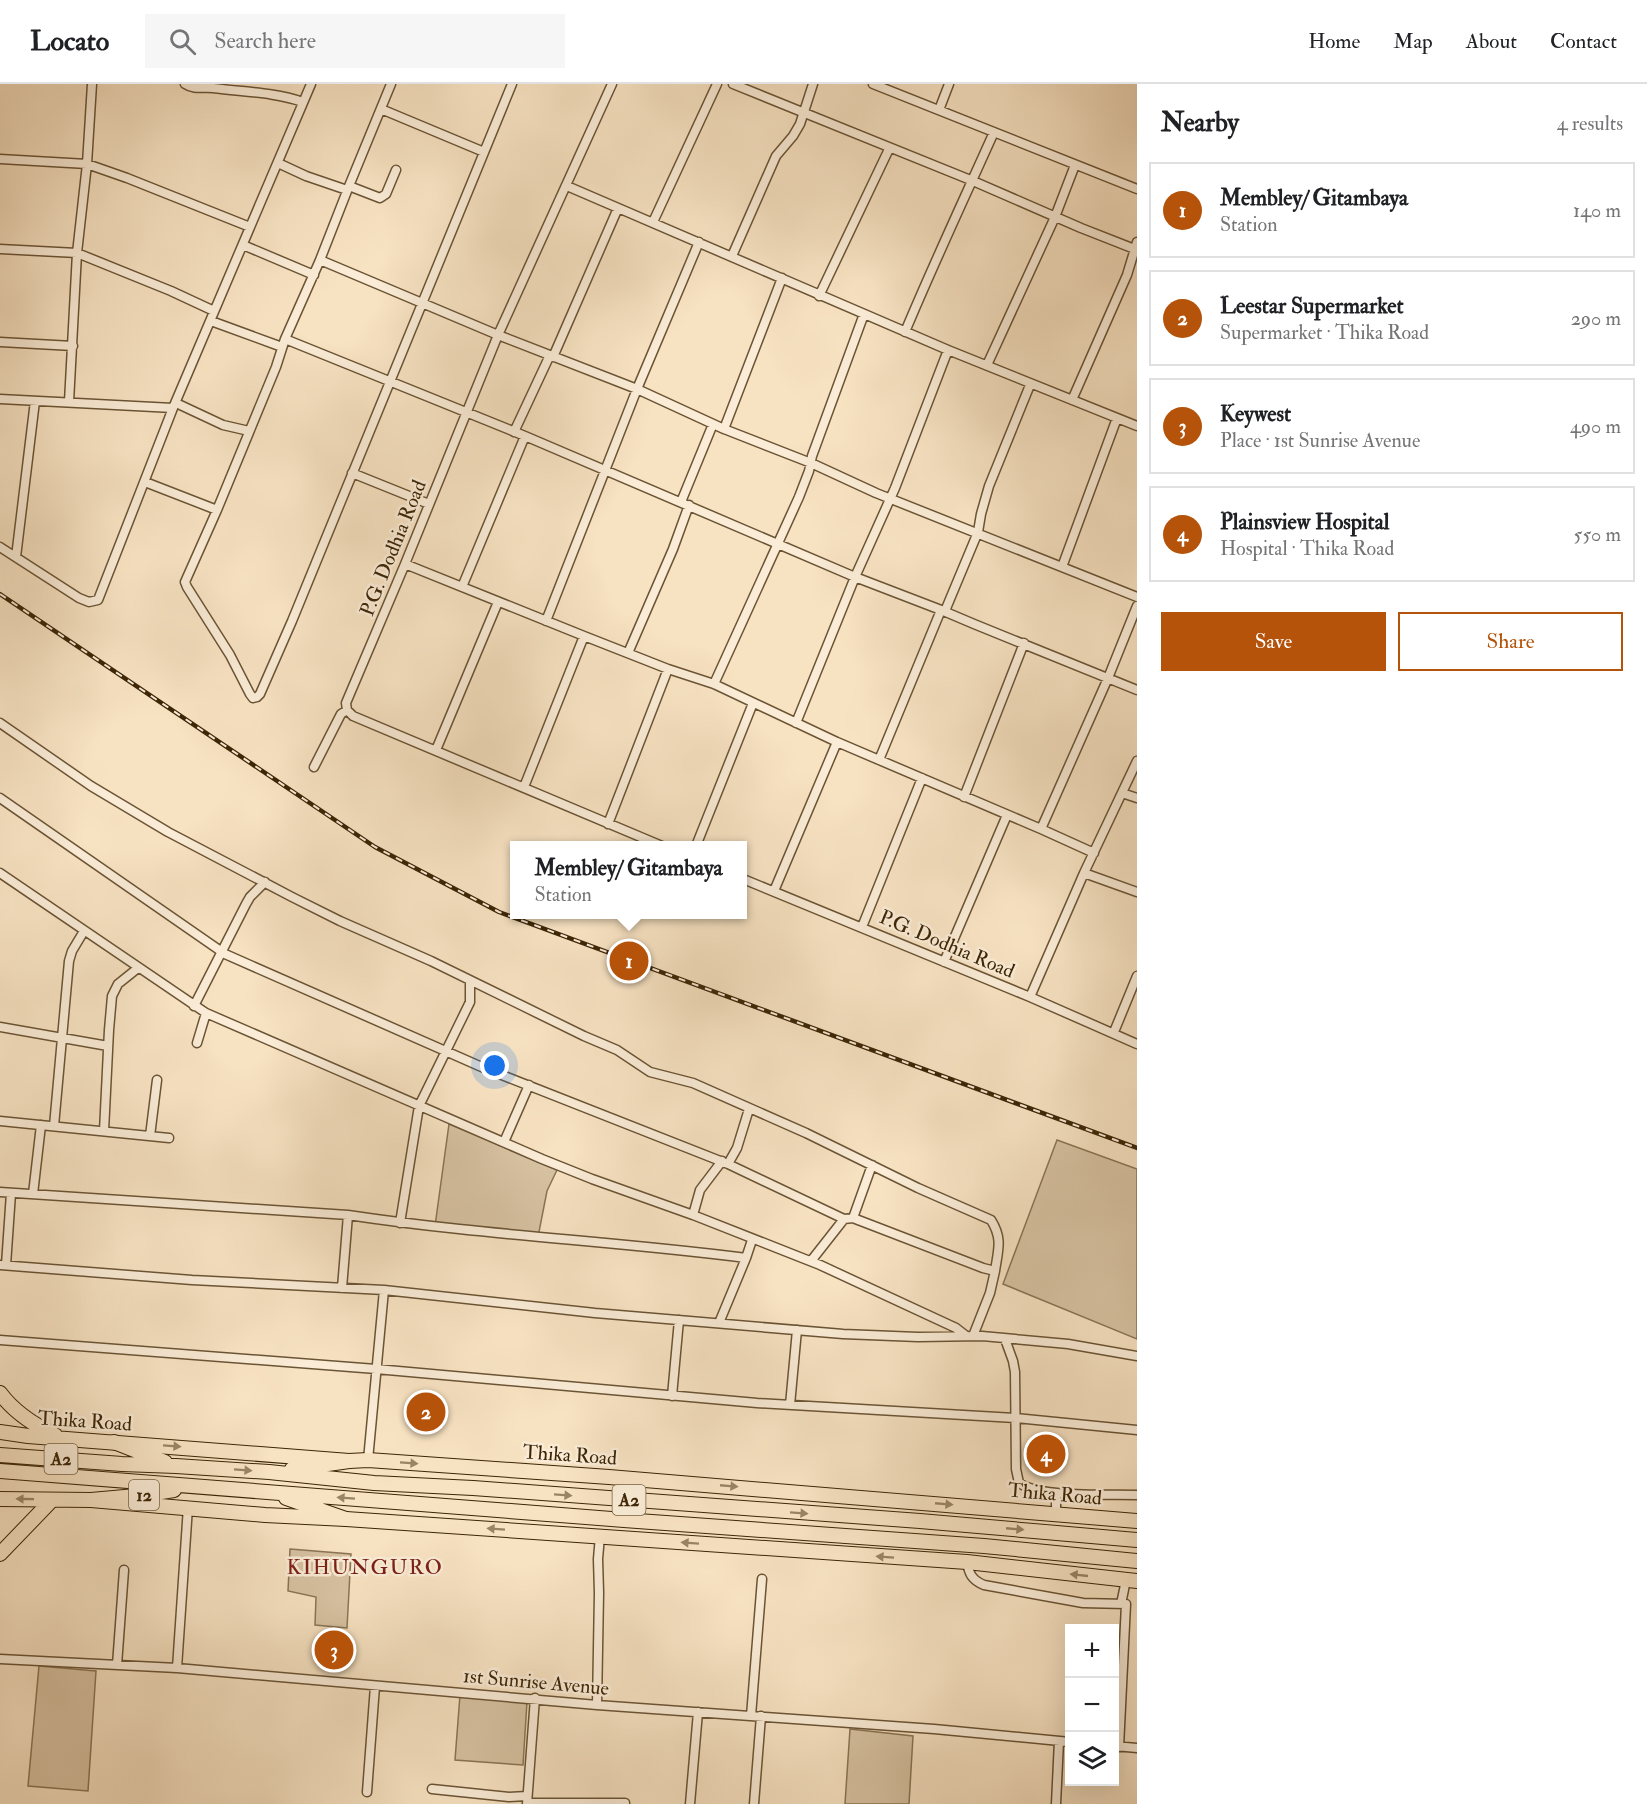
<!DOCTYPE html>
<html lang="en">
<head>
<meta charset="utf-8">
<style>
  :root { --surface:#fff; --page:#f6f6f6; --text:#202124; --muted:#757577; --line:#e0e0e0; --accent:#b45309 }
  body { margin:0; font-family:"IM FELL Double Pica",serif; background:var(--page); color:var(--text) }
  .controls { position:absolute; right:18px; bottom:18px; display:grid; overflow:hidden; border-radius:0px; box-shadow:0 6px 24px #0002 }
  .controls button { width:54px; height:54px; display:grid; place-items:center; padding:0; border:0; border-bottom:2px solid var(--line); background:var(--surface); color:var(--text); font:30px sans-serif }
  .you { position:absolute; left:495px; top:982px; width:21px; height:21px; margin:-15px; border:4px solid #fff; border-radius:50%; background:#1a73e8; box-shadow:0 0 0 9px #1a73e833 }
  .badge { display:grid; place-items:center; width:39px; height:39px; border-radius:50%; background:var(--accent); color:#fff; font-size:20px; font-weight:700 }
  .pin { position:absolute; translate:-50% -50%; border:3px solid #fff; box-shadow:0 2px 6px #0006 }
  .popup { position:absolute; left:510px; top:757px; width:237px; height:78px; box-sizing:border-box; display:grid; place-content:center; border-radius:0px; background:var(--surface); filter:drop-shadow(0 2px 4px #0005); font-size:20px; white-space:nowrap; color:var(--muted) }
  .popup b { font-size:22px; color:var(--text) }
  .popup::after { content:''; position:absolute; left:50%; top:100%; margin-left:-12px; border:12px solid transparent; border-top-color:var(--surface) }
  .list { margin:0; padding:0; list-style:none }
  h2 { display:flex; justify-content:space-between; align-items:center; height:78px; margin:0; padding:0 24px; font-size:26px }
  h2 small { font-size:20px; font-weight:400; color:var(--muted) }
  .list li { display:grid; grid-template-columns:39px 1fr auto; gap:18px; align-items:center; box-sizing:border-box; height:96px; margin:0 12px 12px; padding:0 12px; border:2px solid var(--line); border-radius:0px }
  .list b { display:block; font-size:22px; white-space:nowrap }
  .list p { margin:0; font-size:20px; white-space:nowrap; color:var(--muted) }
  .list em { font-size:20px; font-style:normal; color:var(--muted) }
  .actions { display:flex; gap:12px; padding:18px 24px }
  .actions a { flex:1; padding:14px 0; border:2px solid var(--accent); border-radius:0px; text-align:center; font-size:21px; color:var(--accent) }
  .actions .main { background:var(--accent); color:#fff }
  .icon { flex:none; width:33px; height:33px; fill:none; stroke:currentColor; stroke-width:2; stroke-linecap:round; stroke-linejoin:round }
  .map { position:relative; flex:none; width:1137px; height:1720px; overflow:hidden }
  header { display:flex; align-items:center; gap:36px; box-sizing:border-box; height:84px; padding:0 30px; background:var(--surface); border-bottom:2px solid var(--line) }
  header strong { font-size:28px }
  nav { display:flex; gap:33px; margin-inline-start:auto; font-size:21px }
  .search { width:420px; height:54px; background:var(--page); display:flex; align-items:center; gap:15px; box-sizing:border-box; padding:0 21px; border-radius:0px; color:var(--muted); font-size:22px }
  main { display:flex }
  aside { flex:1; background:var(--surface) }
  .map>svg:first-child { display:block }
</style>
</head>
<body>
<header>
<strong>Locato</strong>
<div class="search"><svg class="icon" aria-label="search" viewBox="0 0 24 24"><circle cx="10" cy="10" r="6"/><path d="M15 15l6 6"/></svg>Search here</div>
<nav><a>Home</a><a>Map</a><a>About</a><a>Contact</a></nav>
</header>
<main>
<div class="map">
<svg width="1137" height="1720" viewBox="0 0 1137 1720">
  <rect width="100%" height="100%" fill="#f7e2c2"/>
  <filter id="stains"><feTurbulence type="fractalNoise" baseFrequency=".00333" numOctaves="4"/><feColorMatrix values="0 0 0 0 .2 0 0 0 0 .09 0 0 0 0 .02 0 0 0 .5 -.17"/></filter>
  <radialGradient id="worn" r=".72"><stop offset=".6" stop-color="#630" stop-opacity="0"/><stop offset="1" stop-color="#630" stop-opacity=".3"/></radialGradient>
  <path fill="#d7c2a2" stroke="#8a7454" stroke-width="1.5" d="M449,1040L557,1086L547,1107L538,1153L435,1142Z
    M1057,1056L1137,1085V1255L1003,1200Z
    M290,1465L351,1470L347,1544L315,1541L316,1513L288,1507Z
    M39,1582L96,1587L88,1707L28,1702Z
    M460,1611L527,1618L523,1681L455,1676Z
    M850,1645L913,1652L909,1720H845Z"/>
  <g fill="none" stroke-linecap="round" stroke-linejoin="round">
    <g stroke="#6b5434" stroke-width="11">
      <path id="minor" d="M185,0C194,6 203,3 213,4C243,8 274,8 303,18
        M391,0L349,102L320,176L285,255L276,283L217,426L185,498L187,503L230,571L250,610L253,614L257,613L260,610L292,537L512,0
        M612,0L498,251L405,480L346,619L347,626L353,632L662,762
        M733,0L973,97L1081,144L1137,166
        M873,0L1137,105
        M381,25L484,68
        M939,26L949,0
        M0,75L87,80L127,94L250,143
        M278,79L306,92L347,106
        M349,102L380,114L386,110L396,86
        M567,102L948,266L1137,342
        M653,138L717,0
        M243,161L314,191
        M0,165L77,169L171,207L214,227
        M732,172L776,72L793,52L800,40L813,0
        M320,176L498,251L637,305L724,345L811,379L876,409L1137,513
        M819,212L889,65
        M211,237L282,263
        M905,248C933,181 964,115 994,48
        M285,255L525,352L855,493L941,526L974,540L1137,606
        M0,258L73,262
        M553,273L618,124
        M987,281L1055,133L1075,81
        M0,315L173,324
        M1072,316L1127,191L1137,158
        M69,318L77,169L87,80L92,0
        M176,319L223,341L249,347
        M724,345L782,194
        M514,348L550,271
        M352,389L429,420
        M145,398L217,426
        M681,418L713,340
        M0,463L79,514L89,518L98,516L173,324L311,0
        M16,473L35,317
        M405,480L584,552L668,585L714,600L837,658L1041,745L1094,769
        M1062,483L1117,334
        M462,503L525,352
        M945,527L978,448L981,430L989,402L1030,301
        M546,537L637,305L699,158
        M628,569L673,465L689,421
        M714,600L799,413L809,387L812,372L864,230
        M0,639L91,702L168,748L292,813L340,837L431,877L584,952L617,966L650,988L693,999L806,1049L918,1104L991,1136C1003,1155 998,1166 995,1187L983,1184L853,1134L844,1135L728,1080L484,984L225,870L0,714
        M796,639L855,493L895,404L948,266
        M436,666L498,518
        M879,676L941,526
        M314,683L341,630L347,626
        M524,703L584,552
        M1122,709L1137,714
        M964,713L1024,559
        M608,740L668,585
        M1041,745L1108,594L1137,522
        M696,762L753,619
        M0,789L206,929L542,1075L592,1095L693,1131L820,1181L956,1244L965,1251
        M1084,789L1137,808
        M743,795L1030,913L1137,960
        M774,807L837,658
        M862,843L922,694
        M944,878L1007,731
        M1030,913L1084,789L1137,677
        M194,922L246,820L250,813L265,798
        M0,943L108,962
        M1114,948L1137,892
        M197,959L206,929
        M0,1037L169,1054
        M54,1042L69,877L72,867L84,847
        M104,1047L109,946L112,912L118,900L138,884
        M150,1052L157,996
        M504,1058L529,1001
        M728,1080L737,1064L749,1025
        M0,1108L348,1131C480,1151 614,1157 746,1174L752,1156
        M33,1110L41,1041
        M693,1131L700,1106L722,1077
        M853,1134L872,1081
        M400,1139L419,1022L470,918V897
        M811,1177L844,1135
        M0,1181L192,1196L384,1206L595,1229L843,1250L918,1253L982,1252L1068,1260L1137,1272
        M6,1181L11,1109
        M342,1204L348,1131
        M719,1239L746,1174
        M973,1252L990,1209L995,1187
        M1005,1255L1013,1277L1015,1288L1016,1385L1019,1399C1042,1414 1108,1410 1137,1411
        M0,1256L376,1285L757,1319L1015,1334L1137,1346
        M672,1312L679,1236
        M790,1321L797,1246
        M368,1376L384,1206
        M1056,1429V1409
        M967,1478C969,1490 972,1496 984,1501L1083,1519L1126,1520L1119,1663
        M1121,1520L1126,1496
        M0,1575L177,1584L597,1621L934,1645L1070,1658
        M117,1581L124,1486
        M177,1584L188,1423
        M597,1621L599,1509L598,1475L600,1452
        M751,1632L762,1495
        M1115,1662L1137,1664
        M432,1705L509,1713L527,1712
        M367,1708L375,1602
        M528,1719H625
        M527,1720L535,1614
        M690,1720L698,1628
        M754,1720L761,1632
        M1056,1720L1059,1657"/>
    </g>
    <g stroke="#3c2505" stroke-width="16">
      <path id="primary" d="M0,1309C14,1328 34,1341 55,1351
        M0,1348L28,1352L349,1377L368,1376L609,1393L1137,1437
        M0,1415L91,1416L265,1431L346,1435L967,1478L1137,1497
        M0,1470L52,1416"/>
    </g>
    <g stroke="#3c2505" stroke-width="16">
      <path id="trunk" d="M114,1358L165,1378
        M0,1371L122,1380L176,1382L269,1388L374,1399L473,1404L920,1437L1137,1456
        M292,1385L349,1377
        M0,1387L624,1436L984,1462L1137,1477
        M286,1414L346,1435
        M91,1416L136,1412L174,1406"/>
    </g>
    <use href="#minor" stroke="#faecd7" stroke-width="8"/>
    <use href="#primary" stroke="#f7e2c2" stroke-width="14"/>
    <use href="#trunk" stroke="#f7e2c2" stroke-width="14"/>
    <g stroke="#3c2505" stroke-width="4.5">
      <path id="rail" d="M0,510L375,763L499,828L1137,1064"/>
    </g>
    <use href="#rail" stroke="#faecd7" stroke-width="2" stroke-dasharray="7" stroke-linecap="butt"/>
  </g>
  <defs><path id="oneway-solid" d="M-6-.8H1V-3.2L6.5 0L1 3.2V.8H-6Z" transform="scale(1.5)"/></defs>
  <g fill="#9a8464">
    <use href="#oneway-solid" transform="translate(172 1362) rotate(4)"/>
    <use href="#oneway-solid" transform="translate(409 1379) rotate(4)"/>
    <use href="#oneway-solid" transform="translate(243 1386) rotate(4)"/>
    <use href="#oneway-solid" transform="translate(729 1402) rotate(5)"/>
    <use href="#oneway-solid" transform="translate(563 1411) rotate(4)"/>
    <use href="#oneway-solid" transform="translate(346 1414) rotate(-176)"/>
    <use href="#oneway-solid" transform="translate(25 1415) rotate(-179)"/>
    <use href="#oneway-solid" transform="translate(944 1420) rotate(5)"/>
    <use href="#oneway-solid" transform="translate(799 1429) rotate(4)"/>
    <use href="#oneway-solid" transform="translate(496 1445) rotate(-176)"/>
    <use href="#oneway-solid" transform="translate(1015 1445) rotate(5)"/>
    <use href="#oneway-solid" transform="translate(690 1459) rotate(-176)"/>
    <use href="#oneway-solid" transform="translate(885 1473) rotate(-176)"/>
    <use href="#oneway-solid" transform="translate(1079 1491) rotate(-174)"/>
  </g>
  <g text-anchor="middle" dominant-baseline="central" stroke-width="5" stroke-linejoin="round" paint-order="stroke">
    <g fill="#faecd7" stroke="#756144" stroke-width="1.5">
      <rect x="44.5" y="1360" width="33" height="30" rx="4.5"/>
      <rect x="129" y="1396" width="30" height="30" rx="4.5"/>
      <rect x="612.5" y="1401" width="33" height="30" rx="4.5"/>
    </g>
    <g font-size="18" font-weight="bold" fill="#3c2505">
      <text x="61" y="1375">A2</text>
      <text x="144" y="1411">12</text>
      <text x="629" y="1416">A2</text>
    </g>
    <g font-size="20" fill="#3c2505" stroke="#faecd7">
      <text transform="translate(393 464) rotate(-68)">P.G. Dodhia Road</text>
      <text transform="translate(947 860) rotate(23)">P.G. Dodhia Road</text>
      <text transform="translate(85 1337) rotate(4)">Thika Road</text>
      <text transform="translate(570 1371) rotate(4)">Thika Road</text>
      <text transform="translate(1055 1410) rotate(5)">Thika Road</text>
      <text transform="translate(536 1598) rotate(5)">1st Sunrise Avenue</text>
    </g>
    <g font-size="21" letter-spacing="1.5" fill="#7a1f14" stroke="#faecd7">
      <text x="365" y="1483">KIHUNGURO</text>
    </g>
  </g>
  <rect width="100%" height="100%" filter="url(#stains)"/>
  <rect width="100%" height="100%" fill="url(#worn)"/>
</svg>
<div class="controls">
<button>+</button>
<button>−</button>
<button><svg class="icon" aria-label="layers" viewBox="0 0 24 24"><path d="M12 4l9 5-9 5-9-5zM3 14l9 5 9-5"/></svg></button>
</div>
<div class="you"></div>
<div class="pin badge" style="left:629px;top:877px">1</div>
<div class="popup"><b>Membley/ Gitambaya</b>Station</div>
<div class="pin badge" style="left:426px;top:1328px">2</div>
<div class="pin badge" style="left:334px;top:1566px">3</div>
<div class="pin badge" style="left:1046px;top:1370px">4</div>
</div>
<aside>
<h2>Nearby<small>4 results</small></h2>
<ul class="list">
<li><span class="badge">1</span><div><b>Membley/ Gitambaya</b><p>Station</p></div><em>140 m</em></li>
<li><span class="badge">2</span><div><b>Leestar Supermarket</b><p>Supermarket · Thika Road</p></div><em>290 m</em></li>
<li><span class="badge">3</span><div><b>Keywest</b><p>Place · 1st Sunrise Avenue</p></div><em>490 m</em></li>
<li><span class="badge">4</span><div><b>Plainsview Hospital</b><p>Hospital · Thika Road</p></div><em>550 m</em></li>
</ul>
<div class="actions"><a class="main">Save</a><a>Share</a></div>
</aside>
</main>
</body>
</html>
